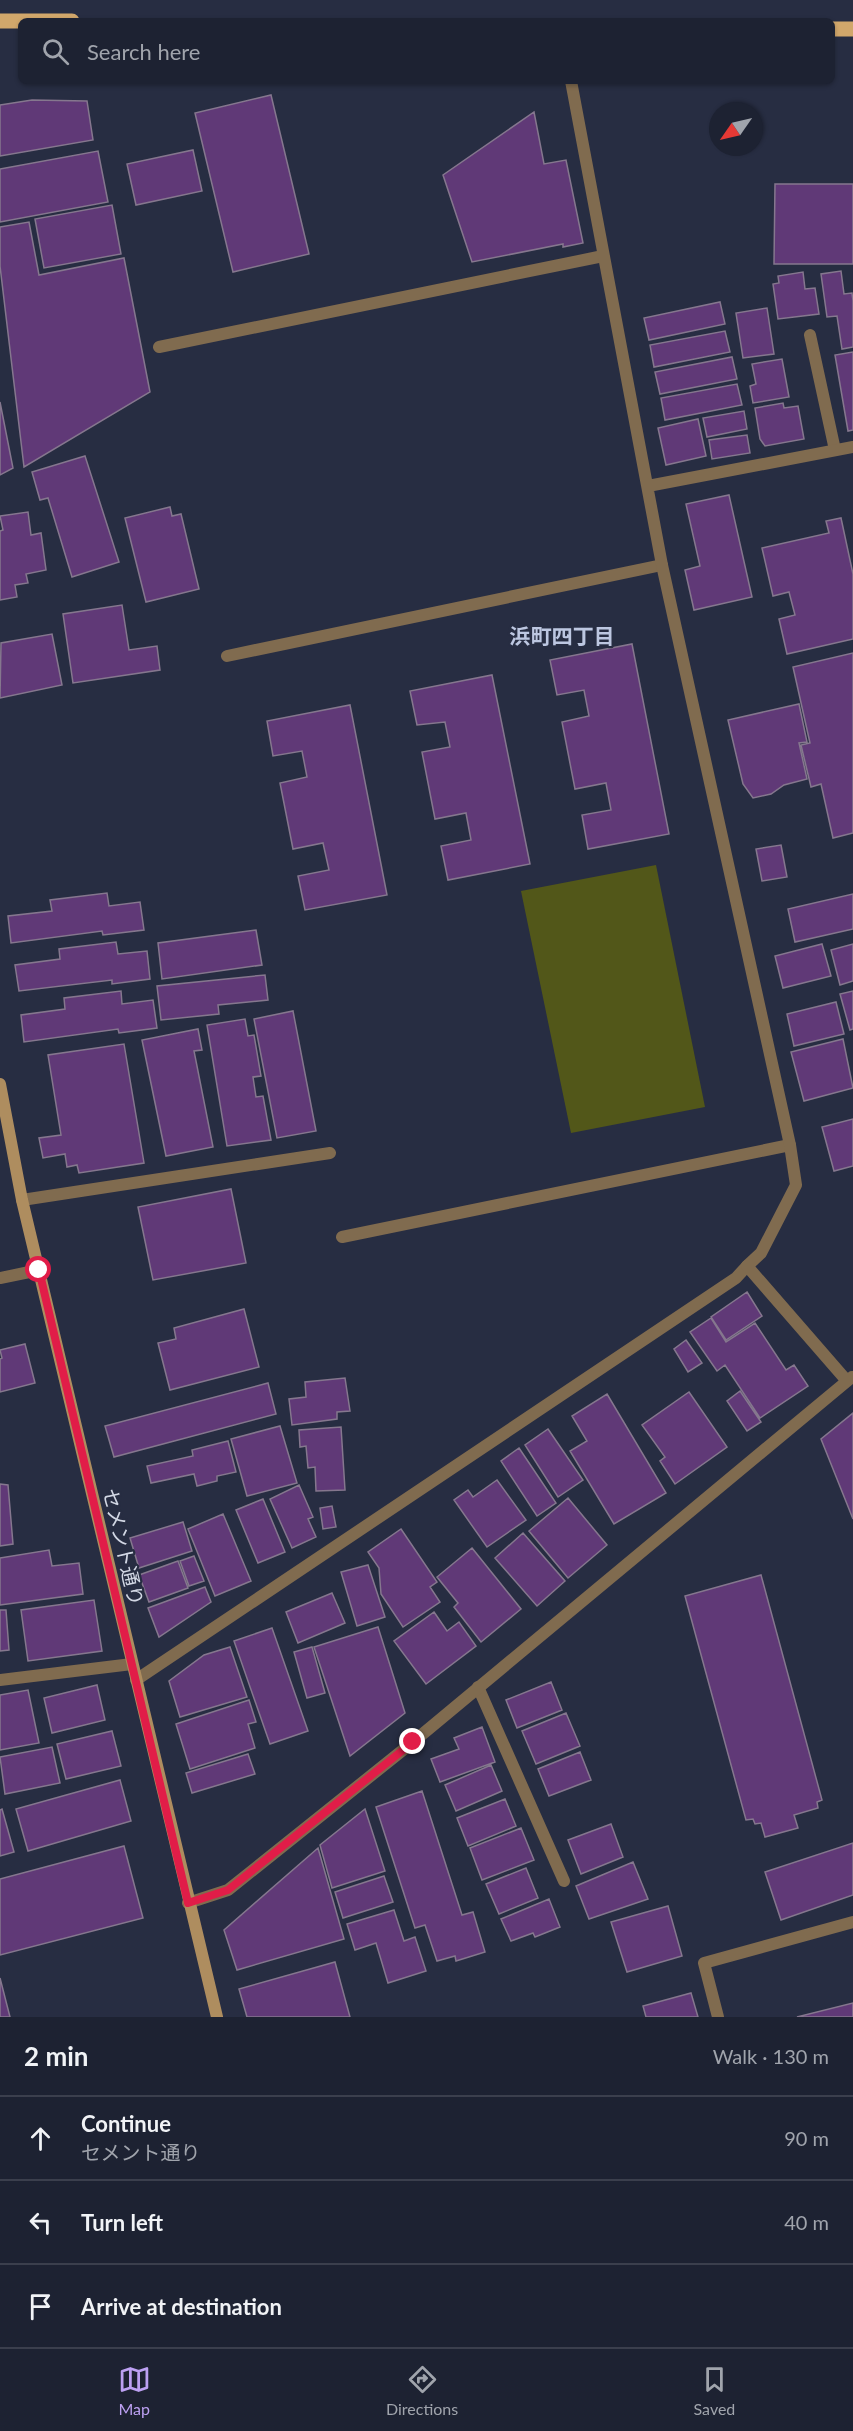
<!DOCTYPE html>
<html lang="en">
<head>
<meta charset="utf-8">
<style>
  :root { --surface:#1d2232; --page:#252a3a; --text:#f1f3f6; --muted:#a0a4ac; --line:#3b3f4d; --accent:#bca0f2 }
  body { margin:0; font-family:Lato,"Noto Sans JP",sans-serif; background:var(--page); color:var(--text) }
  .compass { position:absolute; left:709px; top:102px; width:54px; height:54px; border-radius:50%; background:var(--surface); box-shadow:0 2px 4px #0004; rotate:236deg }
  .stop { position:absolute; width:18px; height:18px; margin:-14px; border:4px solid #e11d48; border-radius:50%; background:#fff }
  .stop.end { background:#e11d48; border-color:#fff; box-shadow:0 2px 6px #0008 }
  .list { margin:0; padding:0; list-style:none }
  h2 { display:flex; justify-content:space-between; align-items:center; height:78px; margin:0; padding:0 24px; font-size:26px }
  h2 small { font-size:20px; font-weight:400; color:var(--muted) }
  .list li { display:grid; grid-template-columns:39px 1fr auto; gap:18px; align-items:center; box-sizing:border-box; height:84px; padding:0 24px; border-top:2px solid var(--line) }
  .list b { display:block; font-size:22px; white-space:nowrap }
  .list p { margin:0; font-size:20px; white-space:nowrap; color:var(--muted) }
  .list em { font-size:20px; font-style:normal; color:var(--muted) }
  .icon { flex:none; width:33px; height:33px; fill:none; stroke:currentColor; stroke-width:2; stroke-linecap:round; stroke-linejoin:round }
  .map { position:relative; flex:none; width:853px; height:2017px; overflow:hidden }
  .search { position:absolute; background:var(--surface); box-shadow:0 2px 4px #0004; left:18px; right:18px; top:18px; height:66px; display:flex; align-items:center; gap:15px; box-sizing:border-box; padding:0 21px; border-radius:9px; color:var(--muted); font-size:22px }
  .sheet { height:330px; background:var(--surface) }
  nav { display:flex; justify-content:space-around; align-items:center; box-sizing:border-box; height:84px; border-top:2px solid var(--line); background:var(--surface); font-size:16px; color:var(--muted) }
  nav a { display:grid; justify-items:center; gap:3px }
  nav .on { color:var(--accent) }
  .map>svg:first-child { display:block }
</style>
</head>
<body>
<div class="map">
<svg width="853" height="2017" viewBox="0 0 853 2017">
  <rect width="100%" height="100%" fill="#272d42"/>
  <path fill="#525719" d="M656,865L705,1107L571,1133L521,891Z"/>
  <path fill="#603977" stroke="#85778e" stroke-width="1.5" d="M271,95L309,254L233,272L195,113Z
    M32,100L87,101L93,140L0,156V105Z
    M534,112L544,164L566,160L583,243L563,247V244L472,262L443,175Z
    M193,150L202,191L136,205L127,164Z
    M98,151L108,202L0,222V169Z
    M775,184H853V264H774Z
    M112,205L121,254L44,268L35,219Z
    M29,222L39,275L124,258L150,392L24,467L0,266V227Z
    M841,271L844,294L852,293L853,301V347L842,349L837,316L827,317L821,274Z
    M803,272L805,289L815,288L819,314L778,319L773,284L779,283L778,276Z
    M720,302L725,324L649,340L644,318Z
    M767,308L774,354L743,358L736,313Z
    M725,331L730,352L654,367L650,345Z
    M853,352V430L848,431L835,355Z
    M732,357L737,379L660,394L655,372Z
    M782,359L789,397L753,403L750,386L756,384L752,364Z
    M737,384L742,405L665,420L661,398Z
    M0,402L13,468L0,475Z
    M783,403L784,408L798,406L804,439L765,446L760,439L755,408Z
    M744,411L747,429L707,437L703,418Z
    M698,419L706,456L666,465L658,428Z
    M747,435L750,453L712,459L709,440Z
    M85,456L119,562L72,577L48,498L40,500L32,472Z
    M729,495L752,597L694,610L685,570L700,566L686,504Z
    M170,507L172,516L181,514L199,589L146,602L125,518Z
    M28,512L31,535L41,533L46,570L26,574L28,583L15,585L17,597L0,600V531L3,530L0,516Z
    M841,518L853,574V639L787,654L779,619L795,615L789,592L773,596L762,548L829,533L826,521Z
    M122,605L129,650L157,646L160,670L73,683L63,614Z
    M52,634L62,685L0,698L1,643Z
    M632,644L669,834L588,849L582,815L611,810L606,783L575,789L562,722L589,716L584,690L557,695L550,660Z
    M853,653V833L833,838L821,784L811,787L801,745L810,743L793,667Z
    M492,675L530,864L448,880L441,846L471,840L466,813L435,819L422,752L450,747L445,722L417,725L410,691Z
    M799,704L807,742L799,743L807,779L784,785L771,794L753,798L743,784L728,720Z
    M350,705L387,895L305,910L298,876L329,870L323,843L293,849L280,783L307,777L302,751L273,756L267,721Z
    M781,845L787,877L762,881L756,849Z
    M107,893L109,906L140,902L144,930L103,935L102,931L11,943L8,916L52,911L50,900Z
    M853,894V929L795,942L788,909Z
    M256,930L262,965L162,979L158,943Z
    M116,942L118,954L147,951L150,979L112,984V980L19,991L15,965L60,959L59,949Z
    M822,944L831,976L783,988L775,956Z
    M853,944V981L840,985L831,950Z
    M265,975L268,1000L218,1005L219,1014L161,1020L157,986Z
    M121,991L122,1004L153,1000L157,1028L119,1033L118,1029L24,1042L21,1015L65,1009L64,998Z
    M853,991V1029L850,1030L840,994Z
    M836,1002L844,1034L794,1046L787,1014Z
    M293,1011L316,1131L277,1138L254,1019Z
    M245,1019L248,1036L254,1035L261,1076L253,1077L256,1097L263,1096L271,1140L227,1146L207,1025Z
    M198,1029L202,1050L194,1051L213,1147L166,1156L142,1040Z
    M843,1039L853,1088L804,1101L791,1052Z
    M124,1044L144,1163L79,1173L77,1165L67,1167L65,1154L43,1158L39,1138L61,1135L48,1055Z
    M853,1119V1166L834,1171L822,1127Z
    M231,1189L246,1263L153,1280L138,1207Z
    M747,1292L762,1316L726,1340L711,1317Z
    M244,1309L259,1367L170,1390L158,1343L176,1339L174,1328Z
    M711,1318L726,1342L755,1323L786,1370L794,1365L808,1386L760,1418L725,1365L717,1371L690,1332Z
    M686,1340L702,1363L688,1372L674,1349Z
    M25,1344L35,1383L0,1392V1359L2,1358L0,1350Z
    M345,1378L350,1411L337,1412V1419L292,1425L289,1399L306,1397L305,1382Z
    M268,1383L276,1414L114,1457L105,1426Z
    M740,1391L761,1422L747,1431L727,1401Z
    M689,1392L727,1447L675,1484L660,1461L665,1457L642,1425Z
    M607,1394L666,1493L614,1524L570,1451L587,1441L572,1416Z
    M853,1413V1519L821,1439Z
    M280,1426L297,1483L247,1496L231,1439Z
    M341,1427L345,1490L316,1491L315,1467L308,1468L306,1446L300,1447L299,1430Z
    M548,1429L583,1480L558,1497L525,1445Z
    M228,1441L236,1472L217,1476V1481L197,1486L194,1474L151,1483L147,1466L193,1456L192,1450Z
    M519,1448L556,1503L537,1516L501,1461Z
    M497,1480L526,1520L487,1547L454,1500L468,1490L473,1497Z
    M0,1484L8,1485L13,1544L0,1546Z
    M299,1485L313,1517L308,1519L316,1537L292,1548L270,1499Z
    M568,1498L607,1545L568,1578L529,1531Z
    M263,1499L285,1552L258,1563L236,1510Z
    M332,1506L336,1527L323,1529L320,1508Z
    M223,1514L251,1581L215,1596L188,1529Z
    M183,1522L192,1551L139,1568L130,1538Z
    M401,1529L437,1582L430,1587L440,1602L403,1627L381,1594L379,1568L368,1552Z
    M523,1533L565,1581L537,1606L495,1558Z
    M472,1548L521,1609L481,1642L454,1607L458,1603L437,1577Z
    M49,1550L52,1566L79,1563L83,1594L0,1605V1558Z
    M194,1556L204,1581L189,1586L180,1561Z
    M178,1561L188,1588L149,1602L139,1575Z
    M368,1565L385,1617L357,1626L341,1572Z
    M761,1575L822,1800L817,1802L818,1808L794,1815L798,1828L765,1837L761,1823L755,1824L753,1819L746,1820L685,1596Z
    M205,1587L211,1602L159,1637L148,1608Z
    M332,1593L345,1623L298,1643L286,1612Z
    M94,1600L102,1651L28,1661L21,1610Z
    M0,1610H6L9,1650L0,1651Z
    M434,1612L447,1631L459,1622L476,1646L426,1684L394,1641Z
    M378,1627L405,1713L350,1756L314,1647Z
    M272,1628L308,1731L270,1744L234,1641Z
    M230,1647L247,1697L180,1717L169,1681L204,1655Z
    M312,1647L325,1693L307,1698L294,1652Z
    M551,1682L562,1710L517,1728L506,1700Z
    M97,1685L105,1720L52,1733L44,1698Z
    M28,1690L39,1743L0,1750V1695Z
    M249,1700L256,1722L248,1724L255,1748L190,1769L176,1724Z
    M566,1713L580,1746L536,1764L522,1731Z
    M482,1727L495,1762L440,1782L431,1759L459,1749L454,1738Z
    M112,1731L121,1766L66,1779L57,1744Z
    M52,1747L60,1783L5,1794L0,1757Z
    M580,1752L591,1780L549,1796L538,1769Z
    M248,1754L255,1774L192,1793L186,1773Z
    M491,1765L502,1791L456,1811L445,1785Z
    M120,1780L131,1821L28,1851L16,1809Z
    M422,1791L462,1915L473,1912L485,1952L456,1961L455,1956L437,1961L425,1925L415,1928L376,1807Z
    M505,1799L516,1826L468,1846L457,1818Z
    M2,1809L14,1852L0,1856V1810Z
    M365,1809L385,1871L332,1888L320,1845Z
    M611,1824L623,1857L581,1874L568,1840Z
    M521,1828L534,1860L482,1880L470,1848Z
    M853,1843V1895L781,1920L765,1872Z
    M124,1846L143,1918L0,1955V1879Z
    M318,1848L344,1939L237,1970L224,1930Z
    M633,1862L648,1899L589,1919L576,1886Z
    M526,1868L538,1898L499,1914L486,1884Z
    M384,1876L393,1902L343,1918L335,1892Z
    M549,1899L560,1927L535,1937L533,1933L511,1941L501,1919Z
    M668,1906L682,1956L627,1972L611,1922Z
    M394,1910L404,1941L415,1937L426,1971L388,1983L376,1943L355,1950L347,1924Z
    M335,1962L350,2017H247L239,1989Z
    M0,1978L10,2017H0Z
    M691,1993L698,2017H646L643,2006Z
    M853,2003V2017H797Z"/>
  <g fill="none" stroke-linecap="round" stroke-linejoin="round">
    <path stroke="#806b4f" stroke-width="12" d="M810,335L835,450
      M159,347L603,256
      M227,656L662,565
      M22,1200L330,1153
      M342,1237L790,1145
      M0,1278L39,1270
      M136,1680L736,1278L747,1266
      M478,1687L564,1881
      M718,2017L704,1963L853,1922"/>
    <path stroke="#806b4f" stroke-width="12" d="M571,81L662,565L790,1145L796,1185L761,1253L747,1266L847,1381
      M648,486L853,447
      M0,1680L132,1664
      M188,1903L228,1890L413,1742L852,1377"/>
    <path stroke="#ae8d5f" stroke-width="12" d="M0,1084L22,1200L217,2017"/>
    <path stroke="#d1a76b" stroke-width="15" d="M0,21H72
      M832,29H853"/>
  </g>
  <g fill="none" stroke-linecap="round" stroke-linejoin="round">
    <path stroke="#e11d48" stroke-width="8" d="M39,1270L188,1903L228,1890L413,1742"/>
  </g>
  <g text-anchor="middle" dominant-baseline="central" stroke-width="4.5" stroke-linejoin="round" paint-order="stroke">
    <g font-size="20" fill="#d2d7e4" stroke="#272d42">
      <text transform="translate(124 1547) rotate(77)">セメント通り</text>
    </g>
    <g font-size="21" font-weight="bold" fill="#bdc7e1" stroke="#272d42">
      <text x="562" y="635">浜町四丁目</text>
    </g>
  </g>
</svg>
<svg class="compass" viewBox="-18 -18 36 36"><path d="M0-13l5 13h-10z" fill="#e53935"/><path d="M0 13l5-13h-10z" fill="#a0a4ac"/></svg>
<div class="stop" style="left:39px;top:1270px"></div>
<div class="stop end" style="left:413px;top:1742px"></div>
<div class="search"><svg class="icon" aria-label="search" viewBox="0 0 24 24"><circle cx="10" cy="10" r="6"/><path d="M15 15l6 6"/></svg>Search here</div>
</div>
<section class="sheet">
<h2>2 min<small>Walk · 130 m</small></h2>
<ul class="list">
<li><svg class="icon" aria-label="ahead" viewBox="0 0 24 24"><path d="M12 20V5M6 11l6-6 6 6"/></svg><div><b>Continue</b><p>セメント通り</p></div><em>90 m</em></li>
<li><svg class="icon" aria-label="left" viewBox="0 0 24 24"><path d="M17 20v-9H6M10 6l-5 5 5 5"/></svg><div><b>Turn left</b></div><em>40 m</em></li>
<li><svg class="icon" aria-label="arrive" viewBox="0 0 24 24"><path d="M6 21V4h12l-3 4 3 4H6"/></svg><div><b>Arrive at destination</b></div></li>
</ul>
</section>
<nav>
<a class="on"><svg class="icon" aria-label="map" viewBox="0 0 24 24"><path d="M3 6l6-2 6 2 6-2v14l-6 2-6-2-6 2zM9 4v14M15 6v14"/></svg>Map</a>
<a><svg class="icon" aria-label="directions" viewBox="0 0 24 24"><path d="M12 3l9 9-9 9-9-9zM9 14v-3h6M13 9l2 2-2 2"/></svg>Directions</a>
<a><svg class="icon" aria-label="saved" viewBox="0 0 24 24"><path d="M7 4h10v16l-5-4-5 4z"/></svg>Saved</a>
</nav>
</body>
</html>
